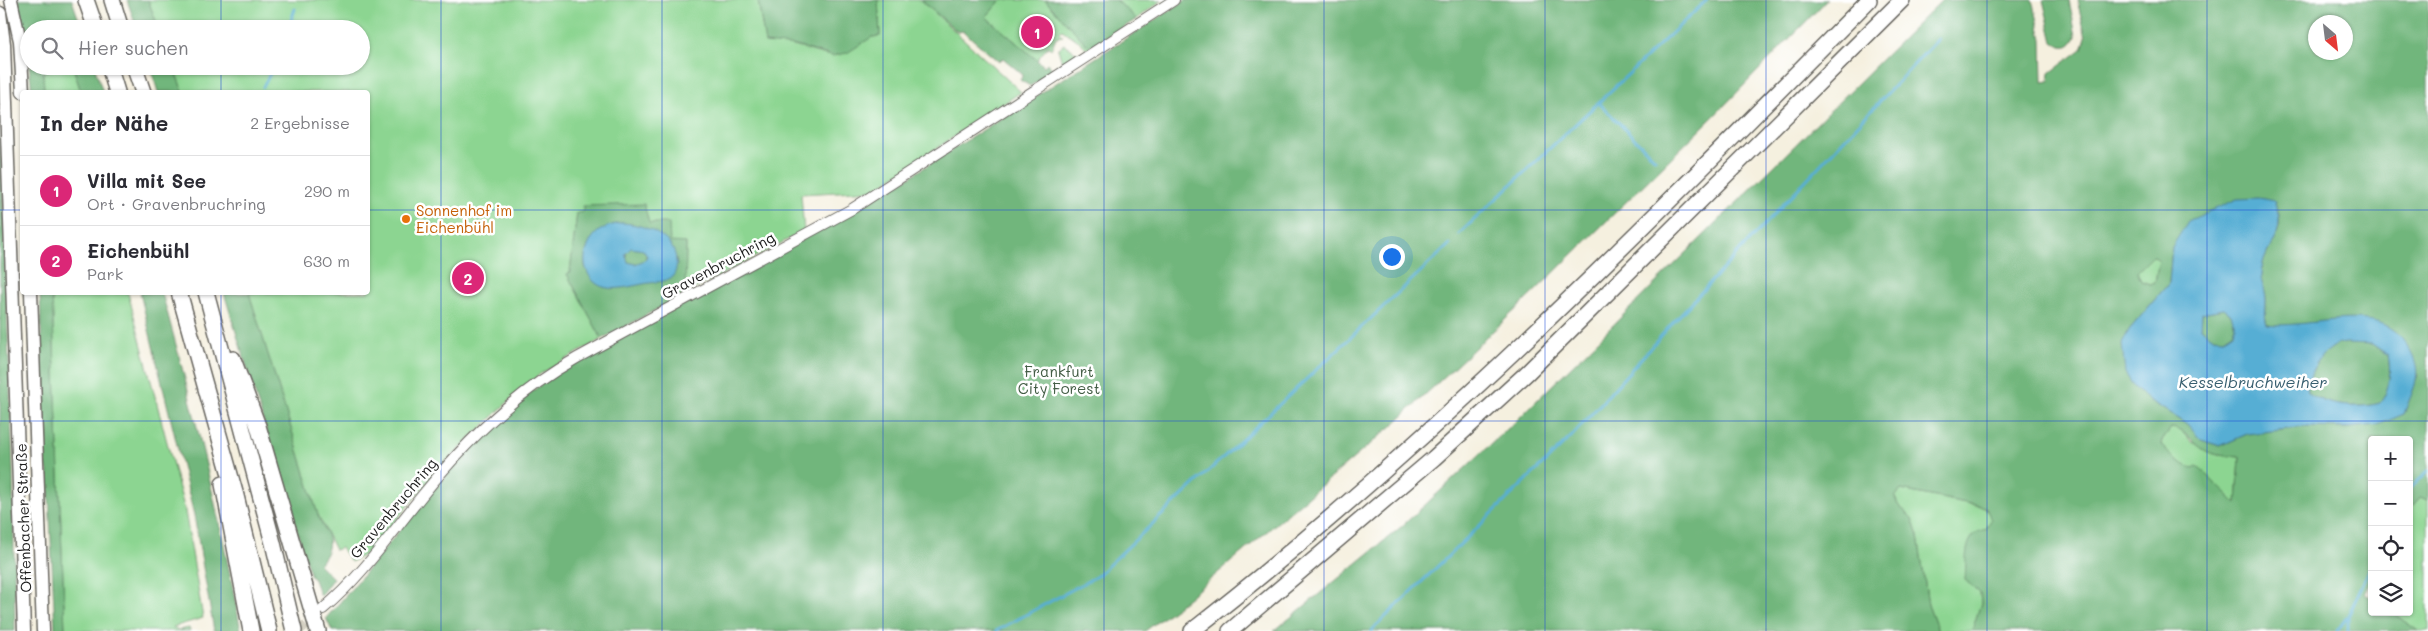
<!DOCTYPE html>
<html lang="de">
<head>
<meta charset="utf-8">
<style>
  :root { --surface:#fff; --page:#f7f7f7; --text:#2b2b33; --muted:#7c7c81; --line:#e1e1e2; --accent:#db2777 }
  body { margin:0; font-family:Mali,sans-serif; background:var(--page); color:var(--text) }
  .controls { position:absolute; right:15px; bottom:15px; display:grid; overflow:hidden; border-radius:5px; box-shadow:0 1px 4px #0004 }
  .controls button { width:45px; height:45px; display:grid; place-items:center; padding:0; border:0; border-bottom:1px solid var(--line); background:var(--surface); color:var(--text); font:25px sans-serif }
  .compass { position:absolute; left:2308px; top:15px; width:45px; height:45px; border-radius:50%; background:var(--surface); box-shadow:0 1px 4px #0004; rotate:152deg }
  .you { position:absolute; left:1391px; top:256px; width:18px; height:18px; margin:-12px; border:4px solid #fff; border-radius:50%; background:#1a73e8; box-shadow:0 0 0 8px #1a73e833 }
  .badge { display:grid; place-items:center; width:32px; height:32px; border-radius:50%; background:var(--accent); color:#fff; font-size:16px; font-weight:700 }
  .pin { position:absolute; translate:-50% -50%; border:2px solid #fff; box-shadow:0 1px 5px #0006 }
  .list { margin:0; padding:0; list-style:none }
  h2 { display:flex; justify-content:space-between; align-items:center; height:65px; margin:0; padding:0 20px; font-size:21px }
  h2 small { font-size:16px; font-weight:400; color:var(--muted) }
  .list li { display:grid; grid-template-columns:32px 1fr auto; gap:15px; align-items:center; box-sizing:border-box; height:70px; padding:0 20px; border-top:1px solid var(--line) }
  .list b { display:block; font-size:19px; white-space:nowrap }
  .list p { margin:0; font-size:16px; white-space:nowrap; color:var(--muted) }
  .list em { font-size:16px; font-style:normal; color:var(--muted) }
  .icon { flex:none; width:28px; height:28px; fill:none; stroke:currentColor; stroke-width:2; stroke-linecap:round; stroke-linejoin:round }
  .map { position:relative; flex:none; width:2428px; height:631px; overflow:hidden }
  .search { position:absolute; background:var(--surface); box-shadow:0 1px 4px #0004; left:20px; top:20px; width:350px; height:55px; display:flex; align-items:center; gap:12px; box-sizing:border-box; padding:0 18px; border-radius:28px; color:var(--muted); font-size:19px }
  .panel { position:absolute; background:var(--surface); box-shadow:0 1px 4px #0004; left:20px; top:90px; width:350px; height:205px; border-radius:5px }
  .map>svg:first-child { display:block }
</style>
</head>
<body>
<div class="map">
<svg width="2428" height="631" viewBox="0 0 2428 631">
  <rect width="100%" height="100%" fill="#fff"/>
  <filter id="ink" filterUnits="userSpaceOnUse"><feTurbulence type="fractalNoise" baseFrequency=".02" numOctaves="2"/><feDisplacementMap in="SourceGraphic" scale="10" xChannelSelector="R" yChannelSelector="G"/><feConvolveMatrix kernelMatrix="1 2 1 2 8 2 1 2 1" color-interpolation-filters="sRGB"/></filter>
  <filter id="wash" filterUnits="userSpaceOnUse"><feTurbulence type="fractalNoise" baseFrequency=".0096" numOctaves="4" result="noise"/><feDisplacementMap in="SourceGraphic" scale="20" xChannelSelector="R" yChannelSelector="G"/><feGaussianBlur stdDeviation="1.12" result="paint"/><feColorMatrix in="noise" values="0 0 0 0 0 0 0 0 0 0 0 0 0 0 0 0 0 1.4 0 .05"/><feComposite in="paint" operator="in"/></filter>
  <g filter="url(#wash)">
    <rect width="100%" height="100%" fill="#f5f0df"/>
    <path fill="#8cd591" stroke="#547856" d="M148,0H758L765,43L786,44L826,55H839L872,37L880,36L878,0H921L1021,92L874,190L801,194L804,231L685,294L686,243H670L649,223L577,213L570,272L567,274L602,339L540,374L511,399L434,474L371,551L351,562L341,548L335,550L318,515L249,293L368,292V92H183L173,66H361V29H159Z
      M1001,0H1045L1090,48L1088,50L1079,41L1062,30L1059,33L1063,36L1056,37L1051,49L1048,46L1037,60L986,17Z
      M1116,0H1162L1137,19Z
      M1064,44L1080,55L1063,66L1058,49Z
      M70,66L74,70L81,92H44L43,72Z
      M2153,256L2159,260L2155,282L2150,284L2141,281L2137,272Z
      M52,293H128L185,511L203,618L173,627L178,630L189,628L190,631H65Z
      M2171,428H2178L2192,442L2218,455L2240,457L2237,504L2193,468L2184,466L2169,455L2161,445L2162,440Z
      M1901,490L1985,507L1992,519L1965,580L1980,593L1981,603L1972,631H1938L1928,605L1918,536L1912,518L1898,505L1895,497Z
      M2420,497L2428,500V631H2419L2392,612H2409V510Z"/>
    <path fill="#71b67b" stroke="#46694c" fill-rule="evenodd" d="M17,0H72L82,29H29V64Z
      M127,0H148L159,29H137Z
      M758,0H878L880,36L872,37L847,53L832,56L796,46L765,43Z
      M921,0H1001L986,17L1044,66L1047,63L1054,71L1030,86L1020,80L1023,75L1003,58L999,62L963,31L958,32Z
      M1045,0H1116L1137,19L1090,48Z
      M1186,0H1827L1719,111L1526,300L1393,425L1181,604L1145,631H332L326,618C400,536 462,439 554,375L897,185Z
      M1942,0H2033L2042,39L2043,82L2049,81L2050,73L2082,49L2086,37L2077,0H2428V500L2420,497L2409,510V440H2372V580L2365,594L2372,598V612H2392L2419,631H1972L1981,603L1980,593L1965,580C1967,560 1962,534 1986,529L1991,520L1986,507L1901,490L1895,497L1898,505L1912,518L1918,536L1928,605L1938,631H1274L1401,527L1515,422ZM2316,22H2346V52H2316ZM2274,201C2288,230 2272,237 2263,263C2257,282 2266,286 2266,301C2266,310 2264,316 2267,324L2285,327L2341,320L2418,375L2404,414L2349,428L2305,427L2247,434L2220,446L2201,440L2187,424L2144,397L2129,330L2169,283L2172,247ZM2153,256L2159,260L2155,282L2150,284L2141,281L2137,272ZM2171,428C2186,429 2194,446 2208,452C2218,456 2229,456 2240,457L2237,504L2197,466L2193,468C2179,464 2171,456 2161,445L2162,440Z
      M2043,0H2069L2076,36C2072,48 2063,49 2053,42Z
      M29,66H94L103,92H81L74,70L70,67L43,72L44,92H32Z
      M150,66H173L183,92H158Z
      M0,115L13,471L15,631H0Z
      M644,204L649,223H669L670,242L686,243L685,294L602,339L567,274L570,272L577,213L583,212V206ZM621,223C646,225 676,238 677,266L667,279L611,289L585,267C584,241 597,227 621,223Z
      M626 256a10 10 0 1 1 20 0a10 10 0 1 1-20 0Z
      M40,293H52L65,631H55L48,473L45,461Z
      M140,293H162C193,405 220,517 241,631H214L194,515Z
      M224,293H249L318,515C327,536 336,543 319,564L333,578L320,596L313,577H311Z
      M2223,309L2231,314L2235,325L2233,332L2224,338L2212,337L2201,328L2202,313Z
      M2348,342L2372,344L2388,355C2391,371 2390,390 2381,403C2359,409 2324,407 2308,392C2305,377 2321,351 2336,345C2339,344 2344,343 2348,342Z"/>
    <path fill="#57aed4" stroke="#3a6578" fill-rule="evenodd" d="M2259,198L2274,201C2287,229 2272,238 2263,263C2257,282 2266,286 2266,301C2266,310 2264,316 2267,324C2308,330 2378,300 2405,342C2425,374 2416,381 2404,414L2378,425L2349,428L2305,427L2247,434L2220,446L2201,440L2187,424L2144,397L2134,387L2125,373L2122,344L2129,330L2169,283L2172,247L2188,221L2237,199ZM2223,309L2231,314L2235,325L2233,332L2224,338L2212,337L2201,328L2202,313ZM2348,343L2372,344L2388,355C2391,371 2390,390 2380,403C2360,409 2324,407 2308,392C2305,377 2321,351 2336,345C2339,344 2344,343 2348,343Z
      M621,223C642,223 676,237 676,261C677,266 676,272 673,276C666,283 652,282 643,284C622,288 597,296 587,271C584,264 584,256 587,249C593,231 604,226 621,223ZM631,248L643,250L647,256L645,260L635,264L628,262L625,254Z"/>
    <g fill="none" stroke-linecap="round" stroke-linejoin="round">
      <path stroke="#57aed4" stroke-width="3" d="M288,29L295,9
        M263,87L274,66
        M1599,103L1655,159
        M1459,234L1707,0
        M2409,490L2428,471
        M996,631L1097,576L1450,244
        M1371,631L1571,437L1678,317L1938,39
        M2337,631L2348,616L2372,564
        M2348,631V617"/>
    </g>
  </g>
  <g filter="url(#ink)">
    <g fill="none" stroke-linecap="round" stroke-linejoin="round">
      <path stroke="#d4d0c2" stroke-width="10" stroke-dasharray="10 5" stroke-linecap="butt" d="M298,631L317,615"/>
      <g stroke="#686660" stroke-width="12">
        <path id="minor" d="M323,609C361,577 390,535 421,497C464,443 516,392 577,358L852,209L1174,0"/>
      </g>
      <g stroke="#686660" stroke-width="15">
        <path id="major" d="M11,0L20,41L23,92
          M0,13L4,44L24,631
          M31,292L43,631"/>
      </g>
      <g stroke="#686660" stroke-width="18">
        <path id="highway" d="M86,0L96,29
          M112,0L121,29
          M109,66L117,92
          M134,66L143,92
          M179,292L236,496L269,631
          M206,292L273,543L294,631
          M233,359L258,426L318,631
          M223,484L251,631
          M1192,631C1436,441 1652,219 1869,0
          M1230,631L1434,458L1527,373L1902,0"/>
      </g>
      <use href="#minor" stroke="#fff" stroke-width="10"/>
      <use href="#major" stroke="#fff" stroke-width="12"/>
      <use href="#highway" stroke="#fff" stroke-width="15"/>
    </g>
  </g>
  <path fill="none" stroke="#1d4ed8" stroke-width="1" stroke-opacity="0.55" d="M221,0V29M441,0V631M662,0V631M883,0V631M1104,0V631M1324,0V631M1545,0V631M1766,0V631M1987,0V631M2207,0V631M221,66V92M0,210H22M368,210H2428M221,292V631M0,421H2428"/>
  <circle fill="#e8710a" stroke="#fff" stroke-width="2" cx="406" cy="219" r="5"/>
  <g text-anchor="middle" dominant-baseline="central" stroke-width="5" stroke-linejoin="round" paint-order="stroke">
    <g font-size="15" fill="#c56008" stroke="#fff" text-anchor="start">
      <text x="416" y="210">Sonnenhof im<tspan x="416" dy="17">Eichenbühl</tspan></text>
    </g>
    <g font-size="15" fill="#1c1c1c" stroke="#fff">
      <text transform="translate(718 265) rotate(-28)">Gravenbruchring</text>
      <text transform="translate(393 508) rotate(-50)">Gravenbruchring</text>
      <text transform="translate(23 518) rotate(-92)">Offenbacher Straße</text>
    </g>
    <g font-size="15" fill="#435d45" stroke="#fff">
      <text x="1059" y="371">Frankfurt<tspan x="1059" dy="17">City Forest</tspan></text>
    </g>
    <g font-size="16" font-style="italic" fill="#375e6f" stroke="#fff">
      <text x="2253" y="381">Kesselbruchweiher</text>
    </g>
  </g>
</svg>
<div class="controls">
<button>+</button>
<button>−</button>
<button><svg class="icon" aria-label="locate" viewBox="0 0 24 24"><circle cx="12" cy="12" r="6"/><path d="M12 2v4M12 18v4M2 12h4M18 12h4"/></svg></button>
<button><svg class="icon" aria-label="layers" viewBox="0 0 24 24"><path d="M12 4l9 5-9 5-9-5zM3 14l9 5 9-5"/></svg></button>
</div>
<svg class="compass" viewBox="-18 -18 36 36"><path d="M0-13l5 13h-10z" fill="#e53935"/><path d="M0 13l5-13h-10z" fill="#7c7c81"/></svg>
<div class="you"></div>
<div class="pin badge" style="left:1037px;top:32px">1</div>
<div class="pin badge" style="left:468px;top:278px">2</div>
<div class="search"><svg class="icon" aria-label="search" viewBox="0 0 24 24"><circle cx="10" cy="10" r="6"/><path d="M15 15l6 6"/></svg>Hier suchen</div>
<section class="panel">
<h2>In der Nähe<small>2 Ergebnisse</small></h2>
<ul class="list">
<li><span class="badge">1</span><div><b>Villa mit See</b><p>Ort · Gravenbruchring</p></div><em>290 m</em></li>
<li><span class="badge">2</span><div><b>Eichenbühl</b><p>Park</p></div><em>630 m</em></li>
</ul>
</section>
</div>
</body>
</html>
